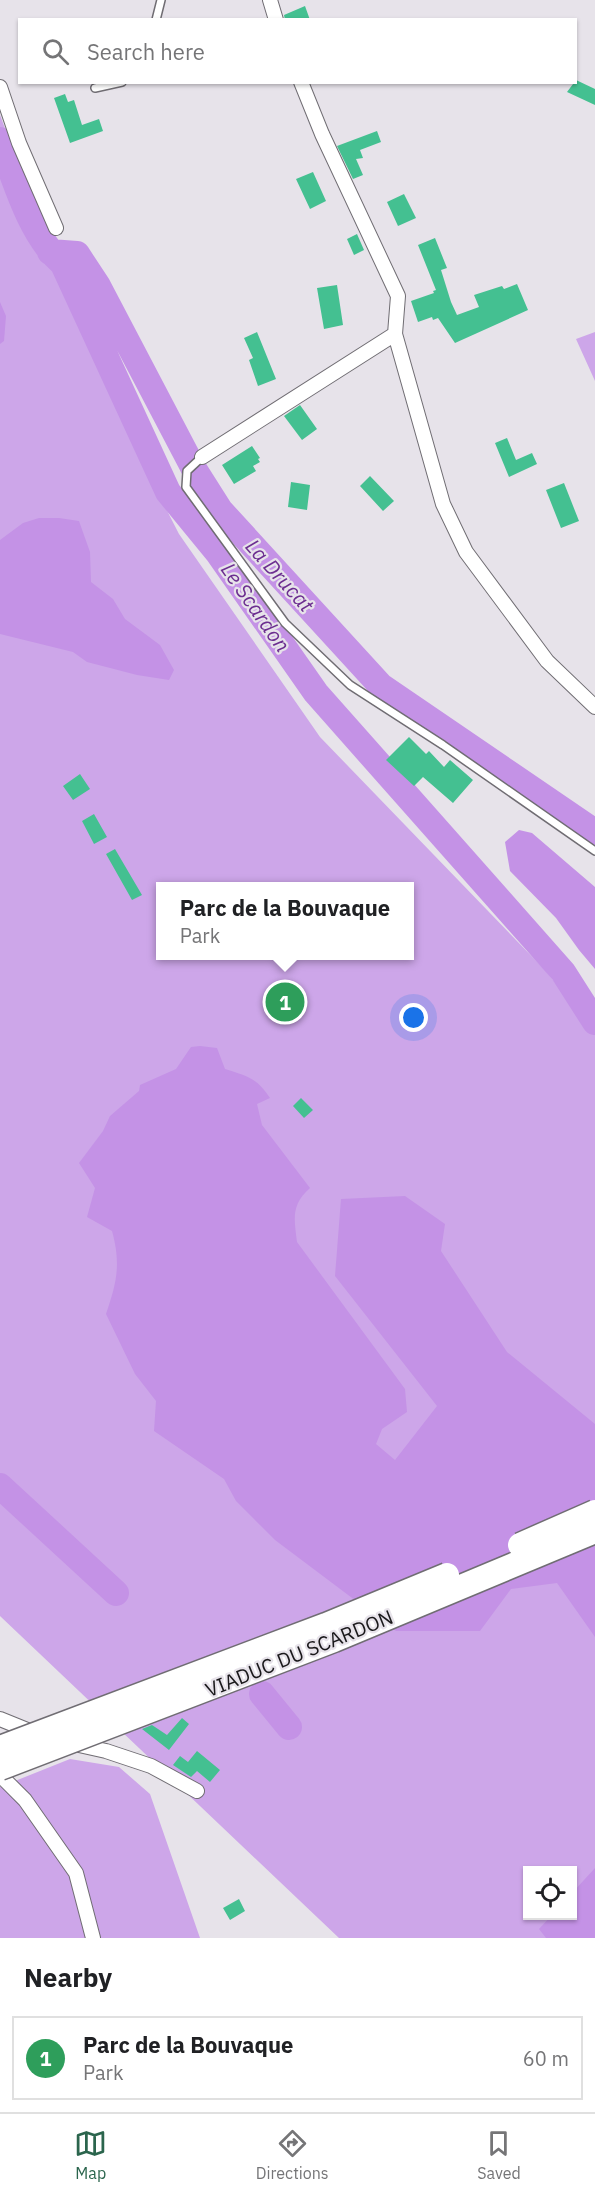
<!DOCTYPE html>
<html lang="en">
<head>
<meta charset="utf-8">
<style>
  :root { --surface:#fff; --page:#f6f6f6; --text:#202124; --muted:#757577; --line:#e0e0e0; --accent:#2b654d }
  body { margin:0; font-family:"IBM Plex Sans",sans-serif; background:var(--page); color:var(--text) }
  .controls { position:absolute; right:18px; bottom:18px; display:grid; overflow:hidden; border-radius:0px; box-shadow:0 2px 4px #0004 }
  .controls button { width:54px; height:54px; display:grid; place-items:center; padding:0; border:0; border-bottom:2px solid var(--line); background:var(--surface); color:var(--text); font:30px sans-serif }
  .you { position:absolute; left:414px; top:1018px; width:21px; height:21px; margin:-15px; border:4px solid #fff; border-radius:50%; background:#1a73e8; box-shadow:0 0 0 9px #1a73e833 }
  .badge { display:grid; place-items:center; width:39px; height:39px; border-radius:50%; background:var(--accent); color:#fff; font-size:20px; font-weight:700 }
  .pin { position:absolute; translate:-50% -50%; border:3px solid #fff; box-shadow:0 2px 6px #0006 }
  .popup { position:absolute; left:156px; top:882px; width:258px; height:78px; box-sizing:border-box; display:grid; place-content:center; border-radius:0px; background:var(--surface); filter:drop-shadow(0 2px 4px #0005); font-size:20px; white-space:nowrap; color:var(--muted) }
  .popup b { font-size:22px; color:var(--text) }
  .popup::after { content:''; position:absolute; left:50%; top:100%; margin-left:-12px; border:12px solid transparent; border-top-color:var(--surface) }
  .list { margin:0; padding:0; list-style:none }
  h2 { display:flex; justify-content:space-between; align-items:center; height:78px; margin:0; padding:0 24px; font-size:26px }
  h2 small { font-size:20px; font-weight:400; color:var(--muted) }
  .list li { display:grid; grid-template-columns:39px 1fr auto; gap:18px; align-items:center; box-sizing:border-box; height:84px; margin:0 12px 12px; padding:0 12px; border:2px solid var(--line); border-radius:0px }
  .list b { display:block; font-size:22px; white-space:nowrap }
  .list p { margin:0; font-size:20px; white-space:nowrap; color:var(--muted) }
  .list em { font-size:20px; font-style:normal; color:var(--muted) }
  .icon { flex:none; width:33px; height:33px; fill:none; stroke:currentColor; stroke-width:2; stroke-linecap:round; stroke-linejoin:round }
  .map { position:relative; flex:none; width:595px; height:1938px; overflow:hidden }
  .search { position:absolute; background:var(--surface); box-shadow:0 2px 4px #0004; left:18px; right:18px; top:18px; height:66px; display:flex; align-items:center; gap:15px; box-sizing:border-box; padding:0 21px; border-radius:0px; color:var(--muted); font-size:22px }
  .sheet { height:174px; background:var(--surface) }
  nav { display:flex; justify-content:space-around; align-items:center; box-sizing:border-box; height:84px; border-top:2px solid var(--line); background:var(--surface); font-size:16px; color:var(--muted) }
  nav a { display:grid; justify-items:center; gap:3px }
  nav .on { color:var(--accent) }
  .map>svg:first-child { display:block }
</style>
</head>
<body>
<div class="map">
<svg width="595" height="1938" viewBox="0 0 595 1938">
  <rect width="100%" height="100%" fill="#e7e3ea"/>
  <path fill="#cda6e9" fill-rule="evenodd" d="M0,115L59,273L135,448L179,534L320,737L545,970L595,1033V1938H339L0,1616ZM160,886H410V956H160ZM528,1870H572V1916H528Z
    M595,332V381L576,339Z
    M70,1759L119,1767L150,1794L200,1938H0V1787Z"/>
  <path fill="#c492e6" d="M0,302L6,316L4,341L0,344Z
    M39,518H59L79,521L90,552L91,582L113,599L125,619L160,645L174,670L169,680L137,675L87,662L73,652L0,634V540L23,523Z
    M519,830L532,833L595,887V969L579,950L556,918L510,871L505,842Z
    M200,1046L217,1048L225,1069C247,1076 257,1078 270,1098L257,1104L262,1125L310,1188C291,1205 294,1218 297,1242L405,1389L407,1412L382,1429L376,1444L395,1460L437,1406L335,1276L341,1199L405,1196L445,1224L441,1251L507,1352L595,1424V1637L557,1583L511,1589L480,1631H396L275,1540L236,1501L224,1479L154,1431L156,1401L135,1374L106,1314C117,1282 121,1264 112,1231L87,1217L95,1188L79,1163L103,1131L110,1116L139,1091L140,1085L176,1069L191,1047Z
    M595,1868V1938H546L539,1929L551,1916H572L573,1892Z"/>
  <g fill="none" stroke-linecap="round" stroke-linejoin="round">
    <path stroke="#c492e6" stroke-width="26" d="M0,140C15,181 30,235 63,264L168,492L218,553L316,693L563,972L595,1022
      M50,252L77,254L98,286L194,469L220,510L381,686L595,832
      M0,1486L116,1593
      M262,1694L289,1727"/>
  </g>
  <path fill="#44c091" d="M305,6L310,20H285L284,15Z
    M576,80L595,89V105L567,92Z
    M65,94L68,102L74,100L82,125L99,119L103,131L70,143L54,98Z
    M377,131L381,142L360,150L363,158L356,159L363,175L353,179L337,146Z
    M313,172L326,201L310,209L296,179Z
    M404,194L416,218L398,226L387,202Z
    M357,234L364,250L354,255L347,239Z
    M435,238L447,268L441,270L451,302L457,315L479,307L474,295L502,286L504,289L517,284L528,310L455,343L438,318L433,320L432,317L418,322L411,301L434,293L433,291L436,290L418,245Z
    M337,285L343,325L324,329L317,288Z
    M257,332L276,379L258,386L249,360L253,358L244,338Z
    M300,405L317,429L302,440L284,416Z
    M507,438L516,460L532,453L537,464L509,477L495,443Z
    M252,446L260,458L258,459L260,462L253,466L256,471L234,484L222,465Z
    M370,476L394,501L383,511L360,486Z
    M291,482L310,485L307,510L288,507Z
    M564,483L579,521L561,528L546,490Z
    M409,737L426,754L429,751L444,767L450,760L473,780L453,803L423,777L414,786L386,760Z
    M80,774L90,789L73,800L63,786Z
    M94,814L107,837L94,844L82,821Z
    M115,849L142,895L132,900L106,854Z
    M301,1098L313,1110L304,1118L293,1106Z
    M182,1718L189,1724L169,1750L142,1729L152,1725L167,1735Z
    M197,1751L220,1770L210,1782L197,1771L191,1777L173,1765L180,1756L188,1762Z
    M239,1899L245,1911L230,1920L223,1908Z"/>
  <g fill="none" stroke-linecap="round" stroke-linejoin="round">
    <g stroke="#706d73" stroke-width="10">
      <path id="service" d="M156,20L161,0
        M95,88L122,82
        M202,457L187,471L186,487L285,623L350,685L443,745L595,851"/>
    </g>
    <g stroke="#706d73" stroke-width="16">
      <path id="minor" d="M270,0L276,20
        M301,82L322,134L398,296L395,334L443,504L466,552L547,661L595,707
        M0,87L19,143L56,228
        M202,457L395,334
        M0,1719L37,1734
        M70,1743L106,1751L151,1766L197,1791
        M0,1775L25,1800L76,1873L93,1938"/>
    </g>
    <use href="#service" stroke="#fff" stroke-width="7"/>
    <use href="#minor" stroke="#fff" stroke-width="14"/>
    <g stroke="#706d73" stroke-width="27" stroke-linecap="butt">
      <path id="motorway-bridge" d="M520,1545L595,1512
        M0,1748L326,1625L447,1575
        M0,1768L334,1640L595,1531"/>
    </g>
    <use href="#motorway-bridge" stroke="#fff" stroke-width="24"/>
  </g>
  <g text-anchor="middle" dominant-baseline="central" stroke-width="4.5" stroke-linejoin="round" paint-order="stroke">
    <g font-size="20" fill="#1a191b" stroke="#e7e3ea">
      <text transform="translate(299 1653) rotate(-22)">VIADUC DU SCARDON</text>
    </g>
    <g font-size="21" font-style="italic" fill="#6c2e90" stroke="#e7e3ea">
      <text transform="translate(280 575) rotate(48)">La Drucat</text>
      <text transform="translate(256 607) rotate(55)">Le Scardon</text>
    </g>
  </g>
</svg>
<div class="controls">
<button><svg class="icon" aria-label="locate" viewBox="0 0 24 24"><circle cx="12" cy="12" r="6"/><path d="M12 2v4M12 18v4M2 12h4M18 12h4"/></svg></button>
</div>
<div class="you"></div>
<div class="pin badge" style="left:285px;top:1002px;background:#2e9e5b">1</div>
<div class="popup"><b>Parc de la Bouvaque</b>Park</div>
<div class="search"><svg class="icon" aria-label="search" viewBox="0 0 24 24"><circle cx="10" cy="10" r="6"/><path d="M15 15l6 6"/></svg>Search here</div>
</div>
<section class="sheet">
<h2>Nearby<small></small></h2>
<ul class="list">
<li><span class="badge" style="background:#2e9e5b">1</span><div><b>Parc de la Bouvaque</b><p>Park</p></div><em>60 m</em></li>
</ul>
</section>
<nav>
<a class="on"><svg class="icon" aria-label="map" viewBox="0 0 24 24"><path d="M3 6l6-2 6 2 6-2v14l-6 2-6-2-6 2zM9 4v14M15 6v14"/></svg>Map</a>
<a><svg class="icon" aria-label="directions" viewBox="0 0 24 24"><path d="M12 3l9 9-9 9-9-9zM9 14v-3h6M13 9l2 2-2 2"/></svg>Directions</a>
<a><svg class="icon" aria-label="saved" viewBox="0 0 24 24"><path d="M7 4h10v16l-5-4-5 4z"/></svg>Saved</a>
</nav>
</body>
</html>
